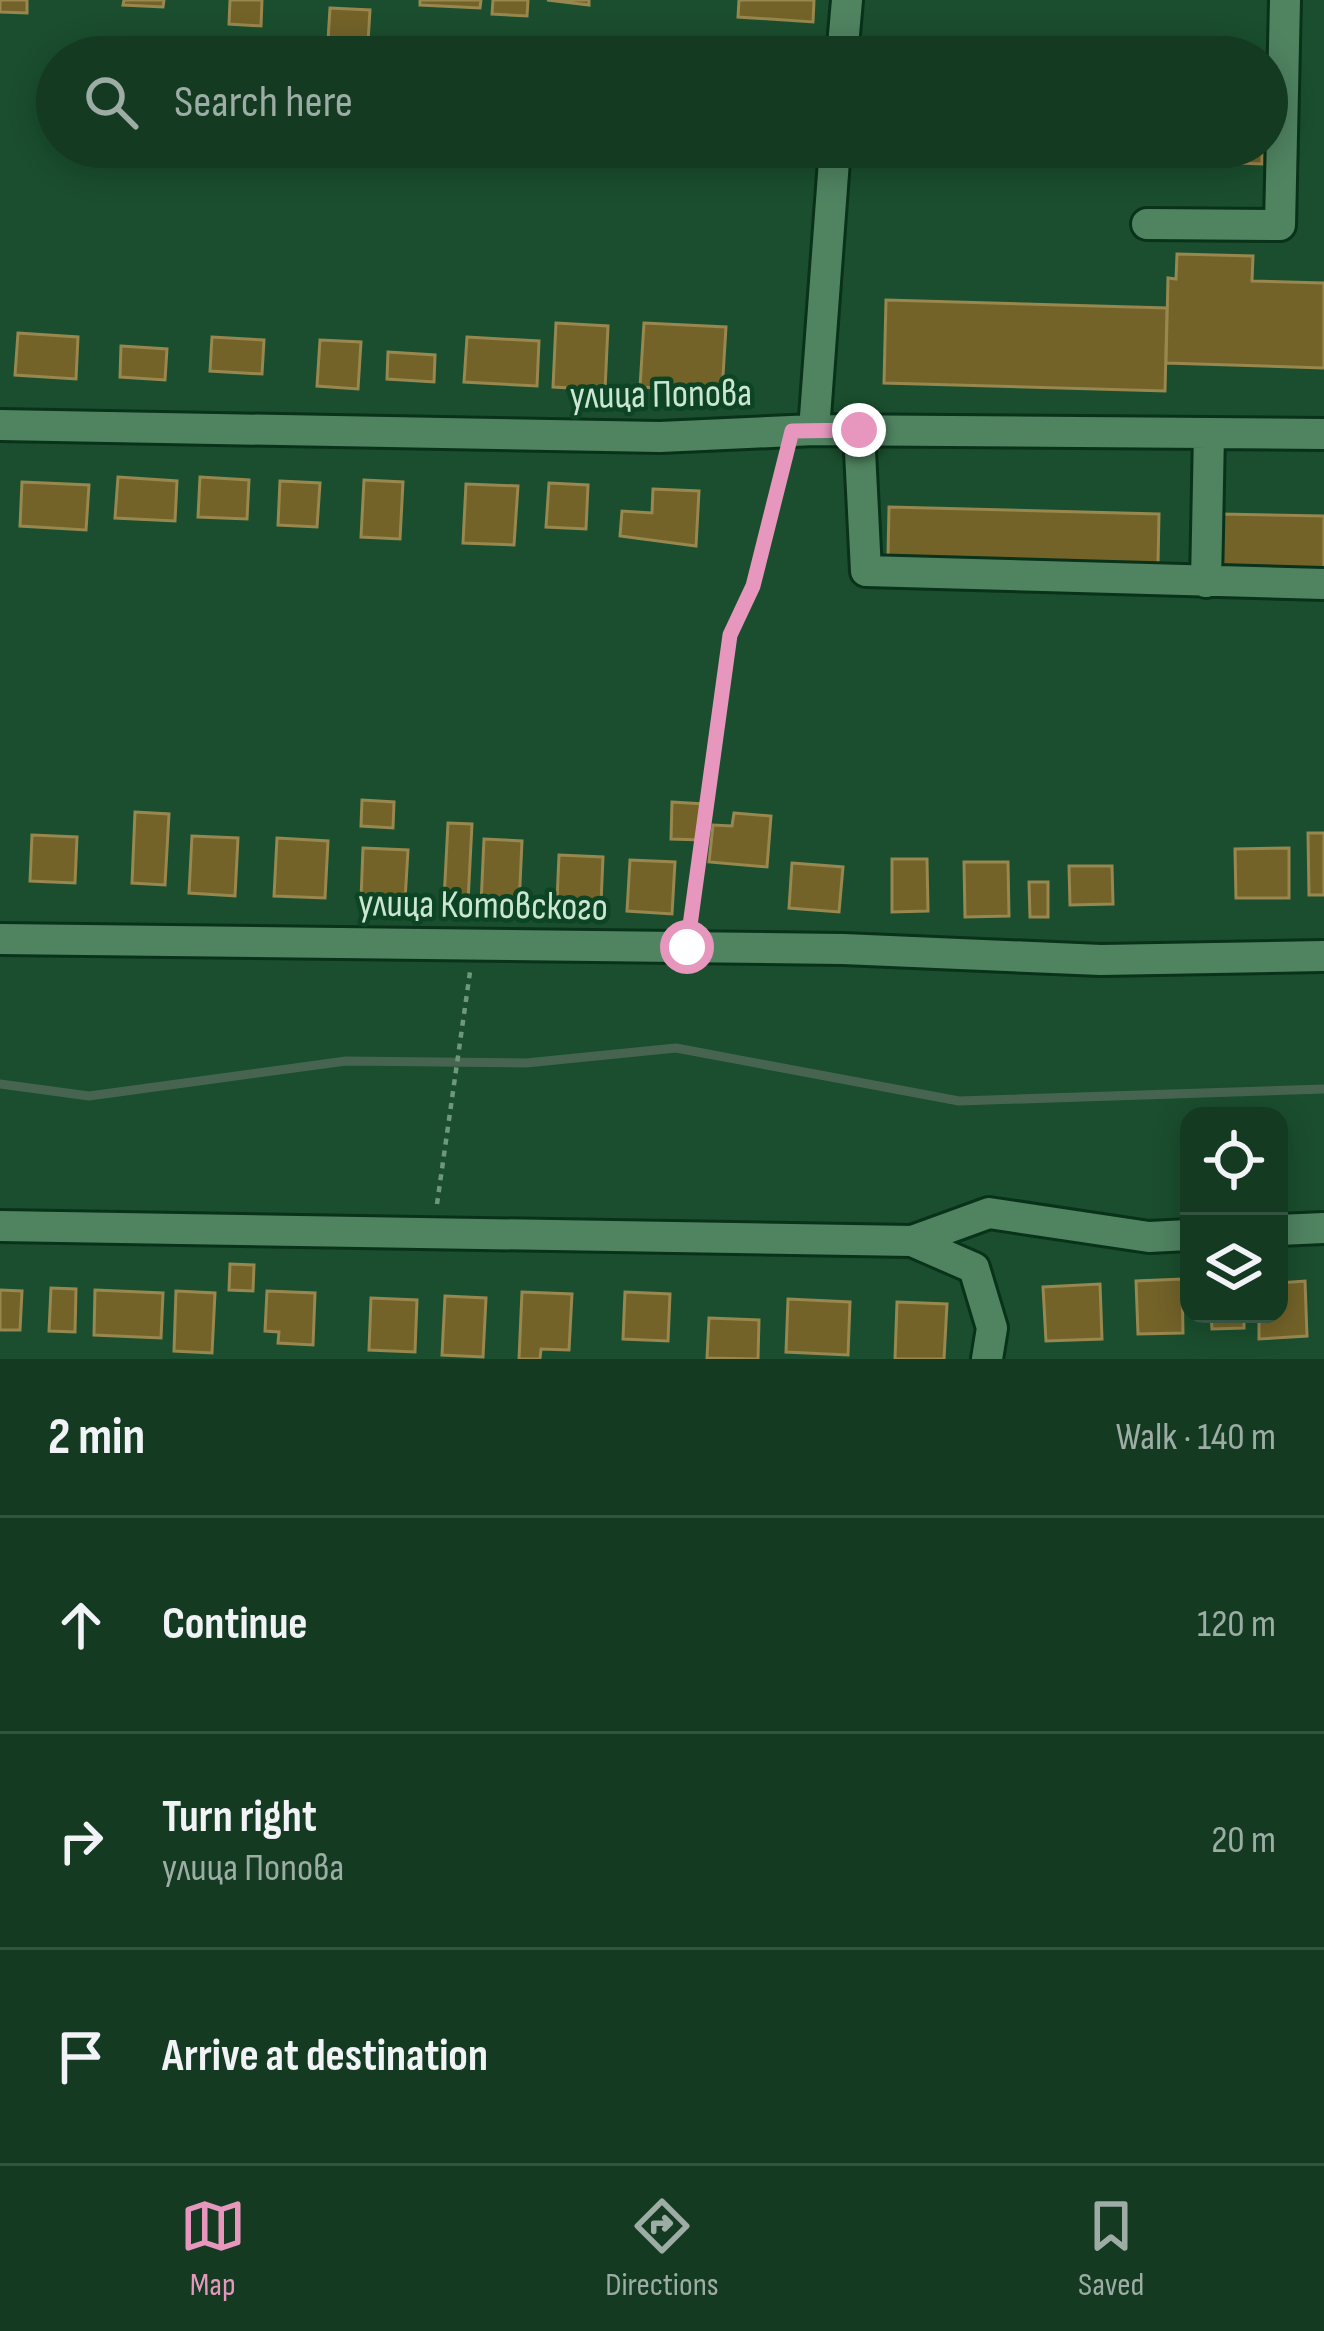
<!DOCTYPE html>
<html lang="en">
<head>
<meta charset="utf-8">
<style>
  :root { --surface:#143a22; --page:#1d412a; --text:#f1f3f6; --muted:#9dada5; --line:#335440; --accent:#e797bd }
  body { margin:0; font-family:"Sofia Sans Condensed",sans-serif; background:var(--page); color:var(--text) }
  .controls { position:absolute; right:36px; bottom:36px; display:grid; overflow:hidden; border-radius:24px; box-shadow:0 6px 30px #0003 }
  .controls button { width:108px; height:108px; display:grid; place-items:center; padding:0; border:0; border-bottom:3px solid var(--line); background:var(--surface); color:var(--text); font:60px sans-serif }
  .stop { position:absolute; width:36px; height:36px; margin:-27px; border:9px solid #e797bd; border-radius:50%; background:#fff }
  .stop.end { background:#e797bd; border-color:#fff; box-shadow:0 3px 12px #0008 }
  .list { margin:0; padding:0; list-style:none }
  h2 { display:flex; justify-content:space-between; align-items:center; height:156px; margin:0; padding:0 48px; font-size:51px }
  h2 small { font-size:39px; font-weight:400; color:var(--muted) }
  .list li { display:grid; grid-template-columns:78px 1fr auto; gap:36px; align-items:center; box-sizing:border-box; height:216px; padding:0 48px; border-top:3px solid var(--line) }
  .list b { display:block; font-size:45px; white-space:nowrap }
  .list p { margin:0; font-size:39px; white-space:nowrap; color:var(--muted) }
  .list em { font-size:39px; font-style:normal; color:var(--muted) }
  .icon { flex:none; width:66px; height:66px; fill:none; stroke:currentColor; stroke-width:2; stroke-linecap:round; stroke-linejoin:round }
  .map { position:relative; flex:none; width:1324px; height:1359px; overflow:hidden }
  .search { position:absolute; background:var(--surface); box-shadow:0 6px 30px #0003; left:36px; right:36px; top:36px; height:132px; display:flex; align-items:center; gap:30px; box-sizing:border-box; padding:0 42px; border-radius:66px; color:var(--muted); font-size:45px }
  .sheet { height:804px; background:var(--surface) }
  nav { display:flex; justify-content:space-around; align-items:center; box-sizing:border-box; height:168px; border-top:3px solid var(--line); background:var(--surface); font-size:33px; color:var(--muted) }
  nav a { display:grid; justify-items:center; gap:6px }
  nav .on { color:var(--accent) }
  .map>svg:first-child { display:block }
</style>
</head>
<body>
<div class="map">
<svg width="1324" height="1359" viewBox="0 0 1324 1359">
  <rect width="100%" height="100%" fill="#1a4e2e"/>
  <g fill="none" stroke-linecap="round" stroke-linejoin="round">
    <path stroke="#476450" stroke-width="9" d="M0,1084L89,1096L346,1061L526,1063L676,1048L959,1101L1324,1089"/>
  </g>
  <path fill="#736329" stroke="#98874e" stroke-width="3" d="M0,0H27V13L0,12Z
    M124,0H164L163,7L123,5Z
    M230,0H262L261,26L229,24Z
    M420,0H481L480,8L420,5Z
    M493,0H528L527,16L492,14Z
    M547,0H589V5Z
    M739,0H814L813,22L738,17Z
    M330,8L370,10L368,42L328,40Z
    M1070,147H1183V151Z
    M1183,147H1262V164L1183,161Z
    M1177,254L1253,256L1252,281L1324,283V368L1166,363L1168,278L1176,279Z
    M886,300L1167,308L1165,391L884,383Z
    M556,323L608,326L605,390L553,387Z
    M644,323L726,327L722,392L640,387Z
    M18,333L78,337L76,379L15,375Z
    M212,337L264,340L262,374L210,371Z
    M467,337L539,341L537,386L464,382Z
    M320,340L361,342L358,389L317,386Z
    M121,346L167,349L165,380L120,377Z
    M388,352L435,355L434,382L387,379Z
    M118,477L177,481L175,521L115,518Z
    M200,477L249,480L247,519L198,517Z
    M364,480L403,482L400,539L361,537Z
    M280,481L320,483L317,527L278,525Z
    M22,482L89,485L86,530L20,526Z
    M549,483L588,485L586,529L546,527Z
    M466,484L518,486L514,545L463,543Z
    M653,489L699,491L696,546L620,536L622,511L652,513Z
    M889,507L1159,514L1158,564L888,557Z
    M1220,514L1324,516V570L1220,568Z
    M362,800L394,802L393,828L361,826Z
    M672,802L704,804L702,840L671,839Z
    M135,812L169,814L165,885L132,883Z
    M734,813L771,816L767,867L709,862L713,825L732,826Z
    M448,823L472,824L468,902L444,900Z
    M1308,833H1324V895H1309Z
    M32,835L77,837L75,883L30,881Z
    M192,836L238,838L235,896L189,893Z
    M277,838L328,841L325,898L274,896Z
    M484,839L522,841L519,906L481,904Z
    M363,848L408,850L405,901L361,899Z
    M1289,848V898H1236L1235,849Z
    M559,855L603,857L601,903L557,901Z
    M892,859H927L928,911L892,912Z
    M630,860L675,862L672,914L627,911Z
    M964,862H1008L1009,916L965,917Z
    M792,863L843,867L839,912L789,908Z
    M1069,866H1112L1113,904L1070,905Z
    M1029,882H1048V917H1030Z
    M230,1264L254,1265L253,1291L229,1290Z
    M1182,1279L1183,1333L1138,1334L1136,1281Z
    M1305,1281L1307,1336L1259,1339V1314H1279V1283Z
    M1100,1284L1102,1339L1046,1341L1043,1287Z
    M51,1288L76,1289L75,1332L49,1331Z
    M0,1290L22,1291L20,1330H0Z
    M95,1290L163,1293L161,1338L94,1335Z
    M176,1291L215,1293L212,1353L174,1351Z
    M267,1291L315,1293L313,1345L278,1343L279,1332L265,1331Z
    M522,1292L572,1294L569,1350L541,1349L540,1359H519Z
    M625,1292L670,1294L668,1341L623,1339Z
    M445,1296L486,1298L483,1357L442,1355Z
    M371,1298L417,1300L415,1352L369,1350Z
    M788,1299L850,1302L848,1355L786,1352Z
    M897,1302L947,1304L944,1359H895Z
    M1211,1314H1244V1328L1212,1329Z
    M709,1318L759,1320L758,1359L707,1358Z"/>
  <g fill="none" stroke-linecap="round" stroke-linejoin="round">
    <g stroke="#09321a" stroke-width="36">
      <path id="minor" d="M842,57L847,0
        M1147,224L1280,225L1285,0
        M0,425L660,437L814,430L1324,434
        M814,430L835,147
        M859,431L866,571L1324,584
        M1206,582L1209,433
        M0,939L843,949L1101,960L1324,956
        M0,1226L912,1241L989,1213L1149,1237L1189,1235
        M1279,1230L1324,1228
        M912,1241L974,1268L992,1328L987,1359"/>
    </g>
    <path stroke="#6f977c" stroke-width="4.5" stroke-dasharray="6 6" stroke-linecap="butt" d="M691,918L730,635L753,586L785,461
      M437,1204L470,972"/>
    <use href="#minor" stroke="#508461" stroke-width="30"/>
  </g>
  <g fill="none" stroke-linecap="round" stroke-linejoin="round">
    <path stroke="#e797bd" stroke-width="15" d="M687,947L730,635L753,586L792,431L859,430"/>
  </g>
  <g text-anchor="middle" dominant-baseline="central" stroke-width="9" stroke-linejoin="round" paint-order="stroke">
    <g font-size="39" fill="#cbe6d2" stroke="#0c4424">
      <text transform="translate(661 395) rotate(-1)">улица Попова</text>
      <text transform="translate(483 906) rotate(1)">улица Котовского</text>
    </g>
  </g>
</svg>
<div class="controls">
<button><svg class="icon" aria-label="locate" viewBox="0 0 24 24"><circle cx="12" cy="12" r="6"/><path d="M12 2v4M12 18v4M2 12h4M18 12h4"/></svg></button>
<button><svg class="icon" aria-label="layers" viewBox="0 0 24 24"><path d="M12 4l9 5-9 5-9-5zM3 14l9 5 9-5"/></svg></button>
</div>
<div class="stop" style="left:687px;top:947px"></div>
<div class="stop end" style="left:859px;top:430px"></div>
<div class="search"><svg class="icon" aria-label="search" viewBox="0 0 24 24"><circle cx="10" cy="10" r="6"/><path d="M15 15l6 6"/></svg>Search here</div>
</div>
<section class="sheet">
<h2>2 min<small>Walk · 140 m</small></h2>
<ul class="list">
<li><svg class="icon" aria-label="ahead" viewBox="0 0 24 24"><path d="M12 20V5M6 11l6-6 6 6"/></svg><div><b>Continue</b></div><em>120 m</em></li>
<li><svg class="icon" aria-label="right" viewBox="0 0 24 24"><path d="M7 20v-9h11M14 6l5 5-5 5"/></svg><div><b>Turn right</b><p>улица Попова</p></div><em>20 m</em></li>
<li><svg class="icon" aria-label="arrive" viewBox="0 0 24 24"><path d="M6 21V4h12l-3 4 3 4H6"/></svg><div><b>Arrive at destination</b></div></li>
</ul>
</section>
<nav>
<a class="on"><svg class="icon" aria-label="map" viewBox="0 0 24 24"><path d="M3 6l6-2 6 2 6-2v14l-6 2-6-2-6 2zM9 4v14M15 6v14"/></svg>Map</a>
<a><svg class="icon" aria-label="directions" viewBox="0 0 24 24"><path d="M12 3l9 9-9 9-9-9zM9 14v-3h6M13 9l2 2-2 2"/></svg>Directions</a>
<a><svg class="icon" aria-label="saved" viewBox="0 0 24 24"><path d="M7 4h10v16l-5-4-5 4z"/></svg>Saved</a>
</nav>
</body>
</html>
